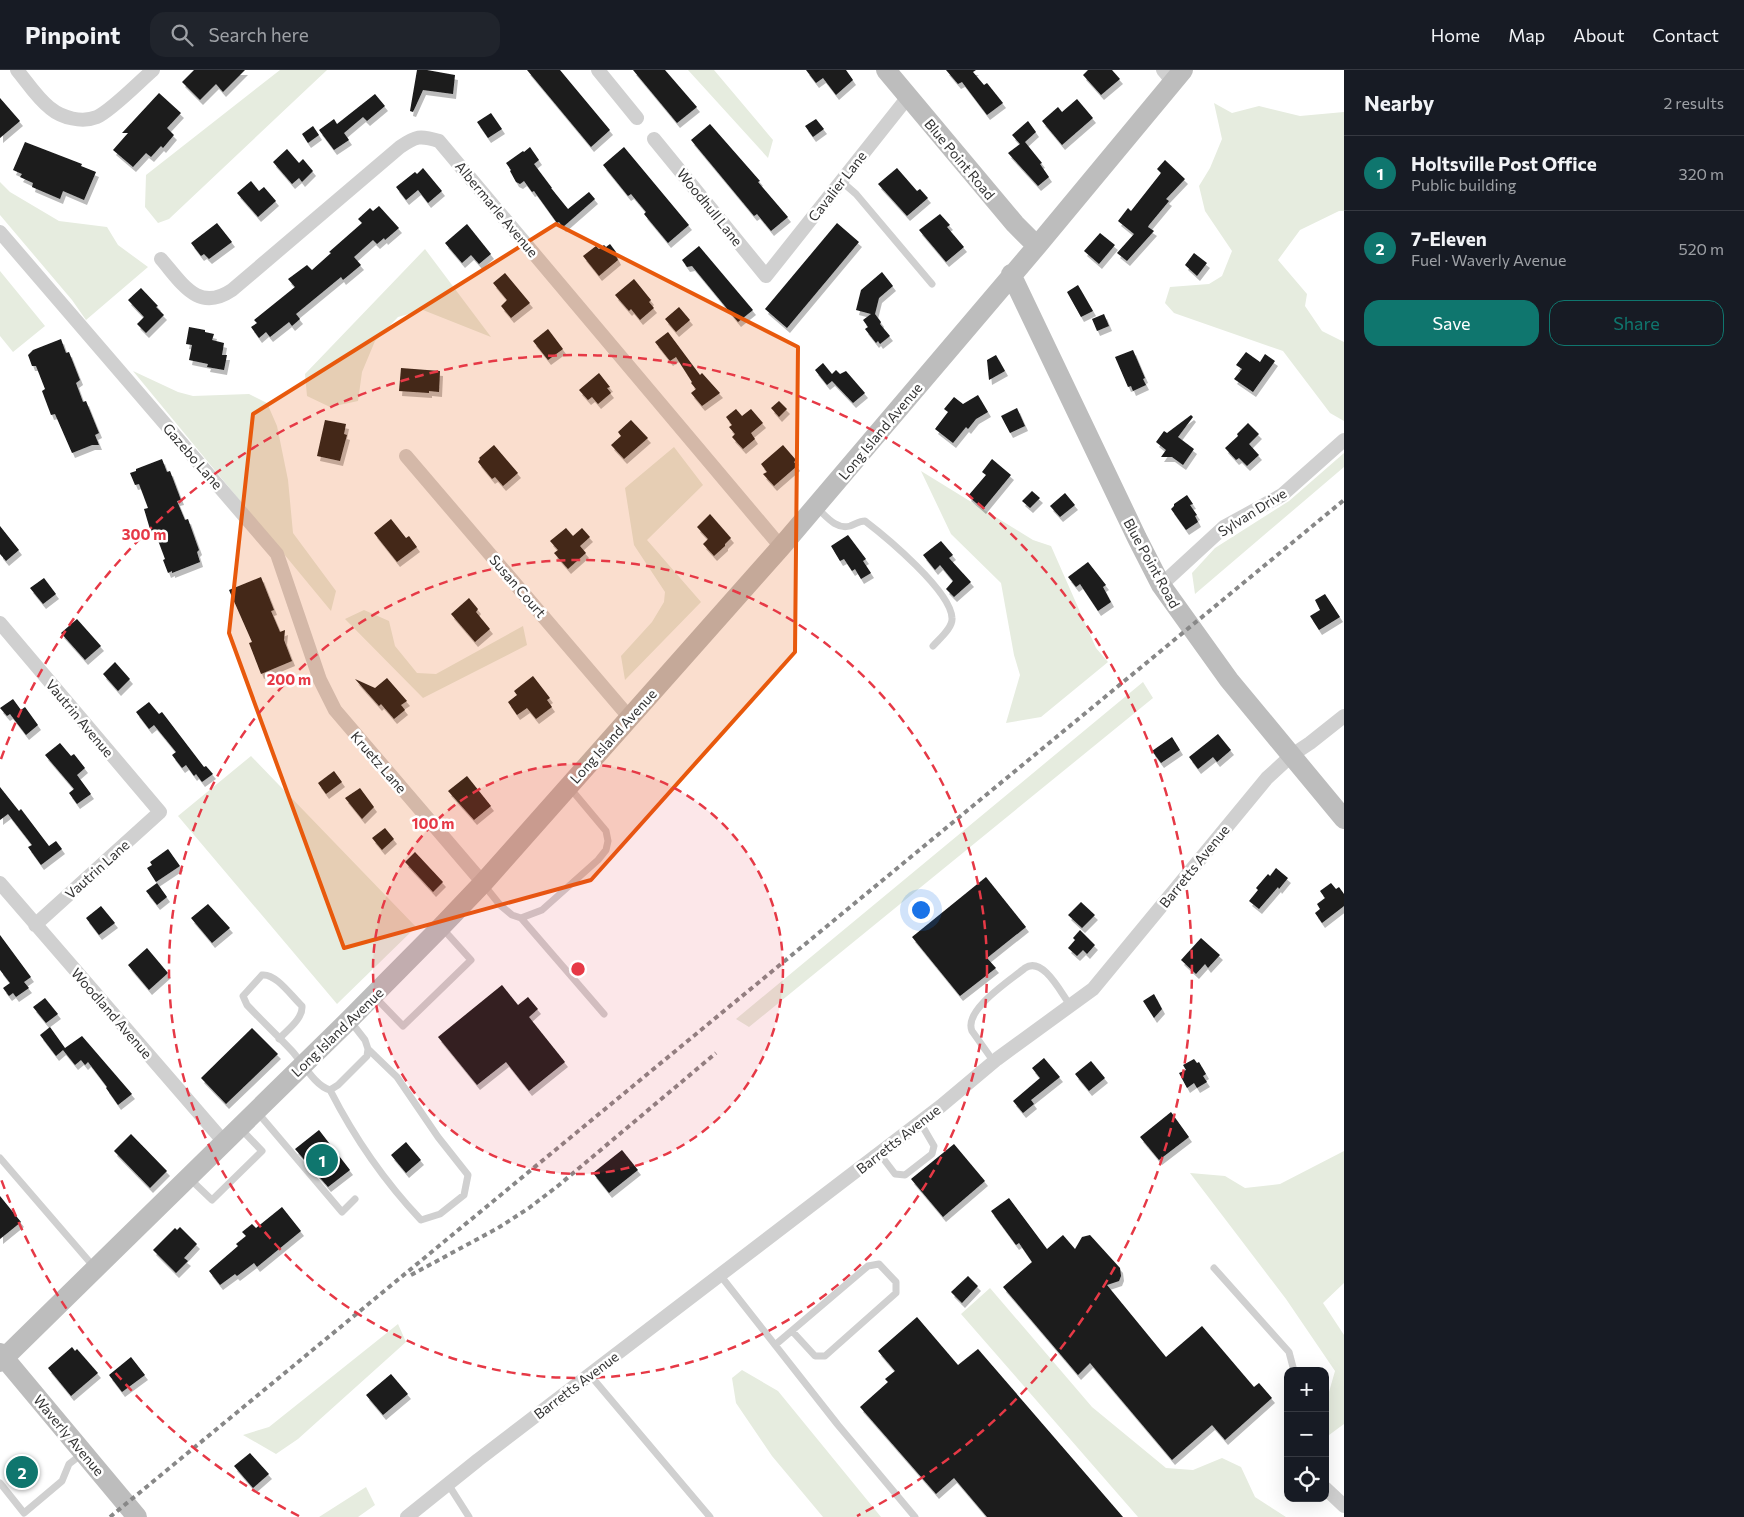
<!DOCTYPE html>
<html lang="en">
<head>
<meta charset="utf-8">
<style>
  :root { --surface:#171b24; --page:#20242c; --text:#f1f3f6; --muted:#9ea1a6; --line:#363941; --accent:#0f766e }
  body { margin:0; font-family:Commissioner,sans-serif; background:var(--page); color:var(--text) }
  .controls { position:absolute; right:15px; bottom:15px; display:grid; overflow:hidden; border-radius:10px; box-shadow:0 5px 20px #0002 }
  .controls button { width:45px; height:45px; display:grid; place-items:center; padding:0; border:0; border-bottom:1px solid var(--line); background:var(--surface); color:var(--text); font:25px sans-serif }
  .you { position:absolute; left:920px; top:839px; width:18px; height:18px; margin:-12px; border:4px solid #fff; border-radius:50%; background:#1a73e8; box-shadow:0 0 0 8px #1a73e833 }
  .badge { display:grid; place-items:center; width:32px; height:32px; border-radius:50%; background:var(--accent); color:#fff; font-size:16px; font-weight:700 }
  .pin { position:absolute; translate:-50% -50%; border:2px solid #fff; box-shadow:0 1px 5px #0006 }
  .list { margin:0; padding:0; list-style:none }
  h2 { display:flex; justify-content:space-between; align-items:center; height:65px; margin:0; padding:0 20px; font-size:21px }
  h2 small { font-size:16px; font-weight:400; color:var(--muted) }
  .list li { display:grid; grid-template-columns:32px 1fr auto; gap:15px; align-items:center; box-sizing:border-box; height:75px; padding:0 20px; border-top:1px solid var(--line) }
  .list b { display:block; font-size:19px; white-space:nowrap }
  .list p { margin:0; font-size:16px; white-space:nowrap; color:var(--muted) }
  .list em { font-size:16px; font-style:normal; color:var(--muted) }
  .actions { display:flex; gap:10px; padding:15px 20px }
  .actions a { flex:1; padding:11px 0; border:1px solid var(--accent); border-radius:15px; text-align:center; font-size:18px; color:var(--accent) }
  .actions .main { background:var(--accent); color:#fff }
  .icon { flex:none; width:28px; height:28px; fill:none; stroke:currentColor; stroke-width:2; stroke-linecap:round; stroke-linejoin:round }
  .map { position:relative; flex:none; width:1344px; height:1447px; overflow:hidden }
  header { display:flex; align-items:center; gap:30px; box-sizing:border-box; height:70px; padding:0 25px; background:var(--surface); border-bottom:1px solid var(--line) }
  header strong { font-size:24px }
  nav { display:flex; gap:28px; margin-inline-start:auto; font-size:18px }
  .search { width:350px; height:45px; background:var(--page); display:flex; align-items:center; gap:12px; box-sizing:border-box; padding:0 18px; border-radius:15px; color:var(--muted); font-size:19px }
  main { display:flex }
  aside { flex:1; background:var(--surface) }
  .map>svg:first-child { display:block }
</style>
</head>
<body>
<header>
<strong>Pinpoint</strong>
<div class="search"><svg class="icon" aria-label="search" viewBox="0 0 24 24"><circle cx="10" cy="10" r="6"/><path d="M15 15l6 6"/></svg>Search here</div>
<nav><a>Home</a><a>Map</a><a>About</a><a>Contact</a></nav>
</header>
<main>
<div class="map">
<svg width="1344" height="1447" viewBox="0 0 1344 1447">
  <defs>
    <filter id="shadow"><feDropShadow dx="3" dy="5" stdDeviation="0" flood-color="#0004"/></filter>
  </defs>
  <rect width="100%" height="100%" fill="#fff"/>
  <path fill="#e6ecdf" d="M280,0H327L169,149L158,153L145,137L146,105Z
    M688,0H714L773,70L768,88Z
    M1214,33L1232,43L1259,36L1300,46L1344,42V141H1339L1300,160L1278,190L1307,224L1305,236L1322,261L1344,272V351L1330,343L1283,281L1174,243L1165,233L1170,217L1209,214L1222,206L1232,181L1205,141L1199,116L1210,98L1222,69Z
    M0,112L10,122L59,151L107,157L118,175L148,197L86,250L72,230L0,145Z
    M425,179L491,267L423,240L398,247L375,271L362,302L358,331L330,337L307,326L305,304Z
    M0,201L45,256L13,282L0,266Z
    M133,301L178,322L193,326L249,324L267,333L277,356L288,410L293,463L336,521L331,541Z
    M674,377L703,415L647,470L701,532L625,610L621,586L652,552L664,532L665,522L634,475L625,418Z
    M1344,383V397L1195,524L1192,503L1215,478L1289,431Z
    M921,401L1033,470L1051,476L1096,578L1108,592L1041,647L1006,653L1020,605L1014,585L1001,513L951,464Z
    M364,540L389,551L395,576L417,603L436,604L523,556L527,575L423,628L345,549Z
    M1143,612L1153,628L749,957L736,949Z
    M251,686L416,857L337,934L178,746Z
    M1344,1081V1213L1323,1233L1344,1265V1354L1325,1368V1336L1335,1301L1286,1229L1190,1103L1225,1106L1245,1118L1280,1114Z
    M990,1218L1092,1337L1166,1398L1193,1400L1222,1388L1241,1397L1255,1427L1286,1447H1138L961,1244Z
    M398,1254L406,1272L298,1369L276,1384L243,1365L269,1357Z
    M742,1300L778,1321L881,1447H823L772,1386L736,1333L732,1308Z
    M366,1417L375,1435L358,1447H319Z"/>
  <path fill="#1a1a1a" filter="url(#shadow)" d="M194,0H245L223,22L216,14L200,30L182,12Z
    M417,0H427L455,5L453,24L423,20L413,42L410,41Z
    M527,0H560L610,60L591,77Z
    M633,0H665L697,37L677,53Z
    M806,0H846L853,10L836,25L823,8L816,13Z
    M946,0H976L973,2L984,15L987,13L1003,33L987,45L962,12L958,14Z
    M1088,0H1112L1120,9L1101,25L1083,5Z
    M159,23L181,43L167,58L174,65L163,78L161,76L151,87L146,83L133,97L113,80L128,63H122Z
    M375,24L385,36L367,51L363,47L344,63L349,70L334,80L319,60L334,49L337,54Z
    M0,28L20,51L0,68Z
    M1077,29L1093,48L1062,75L1042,51L1058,37L1062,42Z
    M491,43L502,59L488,68L477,52Z
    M816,49L824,59L813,67L805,56Z
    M1028,51L1036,62L1025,72L1042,93L1040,94L1049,107L1038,116L1008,83L1020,74L1012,65Z
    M710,54L760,111L758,112L788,147L771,161L757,144L754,146L691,70Z
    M313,56L319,65L308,73L302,64Z
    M25,72L82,94L81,96L96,102L84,130L63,121L60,129L32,117L33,113L20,107L22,104L13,100Z
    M530,77L539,90L534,94L552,118H551L568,139L589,122L595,129L563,157L559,152L557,153L534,121L532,122L524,111L520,114L516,112L510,101L511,100L506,93L523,81L524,82Z
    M624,77L689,155L668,173L644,144L646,142L631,124L628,126L603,95Z
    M287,79L299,93L303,89L313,101L302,112L299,108L292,114L273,92Z
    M1165,90L1185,109L1166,129L1169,131L1149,155L1148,157L1154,161L1127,191L1117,183L1134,164L1118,151L1128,138L1131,141L1161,103L1157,99Z
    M423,98L442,121L428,133L418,120L406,130L396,117L415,102L417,104Z
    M897,98L917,121L920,119L928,128L907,146L878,114Z
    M251,111L259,121L264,117L276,131L258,147L237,123Z
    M379,136L399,158L385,170L384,168L377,174L373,170L354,187L361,195L343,210L341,207L296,244L300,249L292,256L289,252L270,267L266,262L259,268L251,257L257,253L254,250L295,217L288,209L307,195L312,200L331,183L329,182L362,153L358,149L370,138L373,141Z
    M940,144L950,155L947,157L964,177L946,192L919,160Z
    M217,153L232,172L209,189L204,184L201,186L191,173Z
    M837,153L859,172L787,258L765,239Z
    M467,154L491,184L479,194L471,185L462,193L445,173Z
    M1100,163L1115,175L1099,194L1084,181Z
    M610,174L616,182L615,184L618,190L599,206L583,186L596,176L599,179L604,175L606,177Z
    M699,176L753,240L738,252L692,196L687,197L682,190Z
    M1194,183L1207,193L1197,206L1185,195Z
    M882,202L893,216L879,228L875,244L881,252L880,254L890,266L880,274L878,271L876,273L865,259L868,257L863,250L871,244L856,240L861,220Z
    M505,203L530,233L511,248L501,236L507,230L493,213Z
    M634,209L651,230L649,232L654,238L640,250L631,239L629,241L615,225Z
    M1078,215L1093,241L1081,247L1067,222Z
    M141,218L158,236L156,237L164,245L146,263L137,254L144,247L128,230Z
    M679,237L690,250L676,262L665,249Z
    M1104,244L1109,256L1097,261L1092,249Z
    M189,257L205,260V262L214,264L212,270L224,273L222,285H227L224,300L207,297L208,294L189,290L192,275L186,274Z
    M548,259L563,279L548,290L533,271Z
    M668,262L700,305L702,303L720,323L702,336L691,323L696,319L691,313L692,312L676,287L670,291L655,272Z
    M61,269L66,283L69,282L80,310L76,313L83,332L86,331L99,363L95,365L99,375H92L72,383L55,344L51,345L42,321L45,319L36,296H32L28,285L33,280Z
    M1133,280L1145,308L1143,309L1146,315L1133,321L1131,316L1128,317L1115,287Z
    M1246,282L1260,292L1265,284L1275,291L1253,322L1234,309L1242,299L1236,295Z
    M996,285L1005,301L989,310L987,290Z
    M823,293L832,304L836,300L840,304L846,301L865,323L853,333L832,311L827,315L815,300Z
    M401,298L440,301L439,322L429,321V323L399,321Z
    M599,303L610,317L607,318L611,323L598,334L592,327L588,330L579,320Z
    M978,325L988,342L976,349L968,359L966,357L953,373L935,359L948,342L944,339L954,327L963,334Z
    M779,331L787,339L779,347L771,338Z
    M1017,338L1025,356L1010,363L1001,346Z
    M736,339L742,346L751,339L763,353L751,363L755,369L743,379L732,367L735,364L729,357L732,355L726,347Z
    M1191,345L1193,347L1178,367L1194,379L1183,395L1172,387H1161L1166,380L1156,372L1164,361L1167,363Z
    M325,350L346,354L344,364L347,365L340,391L317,386Z
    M631,350L648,368L624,389L611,375L621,366L618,362Z
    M1248,353L1259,364L1249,374L1259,385L1247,396L1239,388L1236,390L1225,378L1238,366L1237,364Z
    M494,375L518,403L503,416L495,407L492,409L478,392L480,389L479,388Z
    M783,375L796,390L794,392L797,396L774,416L763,404L767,402L761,394Z
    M162,389L167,402L170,401L181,430L177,431L185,450L188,449L199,480L197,482L200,492L172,503V501L168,503L163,490L165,489L156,465L152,466L144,439L148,438L139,414L135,415L130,403L136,401V399Z
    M992,389L1011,405L983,439L968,426L986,405L982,402Z
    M1032,421L1040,428L1030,438L1022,431Z
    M1065,423L1075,435L1060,447L1050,436Z
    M1187,425L1193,434L1190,435L1197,445L1195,446L1198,452L1186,460L1171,439L1174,436V434Z
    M710,444L731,468L725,474V476L714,486L703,474L708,469L697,457Z
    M391,449L406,468L409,466L417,477L397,492L374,463Z
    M0,456L19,480L6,491L0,484Z
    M566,458L573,466L582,458L590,467L580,476L586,483L568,499L554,483L558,480L550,471Z
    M848,465L866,489L863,491L871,503L861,509L855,499L852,501L844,489L840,491L831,476Z
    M941,471L953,485L949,488L971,512L954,527L946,519L953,511L940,495L935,500L923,485Z
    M1088,492L1106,515L1103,517L1111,532L1098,541L1080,514L1076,517L1068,507Z
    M261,507L274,540L271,541L280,562L285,560L284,570L292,591L261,604L249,573L252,572L229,520Z
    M44,508L56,524L43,534L30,518Z
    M1325,524L1340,547L1319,560L1310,546L1320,540L1315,530Z
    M469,528L478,539L476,542L490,559L475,572L451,544Z
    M77,549L101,576L85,590L61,563Z
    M115,592L130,609L118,621L103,604Z
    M533,606L550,628L547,630L552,637L536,649L527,638L517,645L508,632L517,625L514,621Z
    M387,608L407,631L401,635L405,640L394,649L381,634L379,636L355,609L375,618Z
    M13,629L21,640L25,637L38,655L26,665L10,644L7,646L0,638Z
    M149,632L159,644L162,642L204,697L206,696L213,704L202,712L196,704L194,706L186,695L182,698L172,685L176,682L154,655L149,659L136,642Z
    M1218,664L1231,680L1217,692L1213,687L1198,699L1189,687Z
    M1172,667L1180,680L1161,693L1152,681Z
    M60,673L71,686L74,684L85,698L77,705L91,724L77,734L69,723L74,719L45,685Z
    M334,701L342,712L326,724L318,713Z
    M467,706L491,736L474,750L448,721Z
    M0,717L19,741L21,739L49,776L56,771L62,779L41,795L28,777L32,775L8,744L0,750Z
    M360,718L374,737L362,749L345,728Z
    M385,758L394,769L382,780L372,768Z
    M168,779L180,796L156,812L147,798L152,795L150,792Z
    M415,782L443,812L433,822L405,792Z
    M1276,798L1288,808L1279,819L1278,817L1259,839L1249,831L1258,820L1256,818L1268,804L1270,806Z
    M986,807L1026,857L987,888L996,898L960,926L912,867Z
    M157,813L167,827L157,835L146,821Z
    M1331,813L1336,819L1339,817L1344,824V836L1322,853L1315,843L1320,839L1317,834L1325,828L1320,821Z
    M1081,832L1095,845L1082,858L1068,845Z
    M208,834L230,858L212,873L191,848Z
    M101,836L115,853L99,865L86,848Z
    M1080,860L1095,875L1087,884L1083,880L1077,886L1068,878L1075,870L1073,868Z
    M0,865L31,907L24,912L29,918L16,927L13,923L9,926L3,918L10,913L0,900Z
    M1201,868L1220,885L1208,898L1205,894L1196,904L1181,890Z
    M147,878L168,903L149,920L128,895Z
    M502,915L518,935L528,927L538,939L529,947L565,992L529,1021L506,992L477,1015L438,967Z
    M1154,924L1162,939L1154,948L1143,931Z
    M45,928L58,944L46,953L33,937Z
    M50,957L65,978L82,966L132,1024L118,1035L106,1018L107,1017L88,992L85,995L81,990L75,995L63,980L56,986L40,965Z
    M252,958L278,984L226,1034L201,1008Z
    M1044,988L1060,1007L1031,1030L1034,1034L1023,1043L1013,1031L1040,1008L1032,998Z
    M1194,989L1197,993L1199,992L1206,1004L1203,1006L1207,1012L1197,1018L1194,1013L1187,1018L1179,1003L1186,1000L1183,995Z
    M1091,991L1105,1008L1089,1021L1075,1004Z
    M1171,1042L1189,1067L1159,1090L1140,1067Z
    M319,1060L350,1100L328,1117L295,1079Z
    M131,1064L167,1101L150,1118L114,1081Z
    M406,1072L421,1090L406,1103L391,1085Z
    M954,1074L985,1111L943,1147L911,1109Z
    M622,1080L638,1100L609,1123L593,1103Z
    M0,1126L21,1152L0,1169Z
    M1009,1128L1047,1179L1063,1165L1075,1179L1082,1167L1090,1165L1120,1198L1121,1206L1119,1211L1107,1215L1166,1287L1202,1256L1254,1317L1259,1313L1272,1328L1225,1370L1212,1355L1172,1390L1090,1293L1078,1305L1003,1217L1032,1192L1019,1173L1016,1175L991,1141Z
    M282,1137L301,1161L257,1197L254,1193L237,1206L235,1204L220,1215L209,1201L238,1176L236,1174L246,1166L242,1162L252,1154L256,1158Z
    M180,1157L197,1174L184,1188L188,1191L176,1203L153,1180L175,1158L177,1160Z
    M968,1206L978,1216L962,1233L951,1222Z
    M917,1247L958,1295L978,1279L1123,1447H987L954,1408L936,1424L860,1337L888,1312L885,1309L895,1301L878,1281Z
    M72,1277L75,1281L77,1279L98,1303L71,1326L48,1298Z
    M131,1287L145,1305L122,1322L109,1305Z
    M391,1304L408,1324L383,1345L366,1325Z
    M250,1383L269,1404L253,1418L234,1396Z"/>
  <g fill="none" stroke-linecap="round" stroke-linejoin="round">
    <path stroke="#d0d0d0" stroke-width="7" d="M841,111L856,124L932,214
      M816,437C826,446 836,460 850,456C856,454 859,451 865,451C886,467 951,521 952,548C953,558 939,569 933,576
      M484,815L500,835L512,845L521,848L542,840L598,790L606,780L608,771L606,761L570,718
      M521,848L604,944
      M374,926L403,956L471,890L443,859
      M279,969C287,960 303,949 302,936C292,927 276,903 262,905L243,926L247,935C262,951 277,965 292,981C302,992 315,1016 330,1020L338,1015L367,986L368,979L365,970L351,952
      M994,992L972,961C963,940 1011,910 1025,898C1043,886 1061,923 1070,935
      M330,1020C354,1067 385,1112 421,1150L440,1144L464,1125L468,1105L438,1067L397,1007L368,979
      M258,1043L342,1142L355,1129
      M879,1083L895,1104L905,1105L932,1084L934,1076L920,1052
      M0,1088L94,1197
      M189,1108L212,1130L262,1081L241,1059
      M1214,1198L1289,1282L1294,1301
      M720,1205L838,1355L915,1447
      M775,1275L868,1196L879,1194L896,1212V1223L825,1286H815L792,1261
      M590,1305L710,1447
      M0,1413L24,1443L62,1411L69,1394L82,1384
      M448,1414L469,1447"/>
    <path stroke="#d0d0d0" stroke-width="14" d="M17,0C27,12 37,28 50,38C62,48 82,53 97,47C112,40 139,12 153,0
      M598,0L637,48
      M1163,0L1173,12
      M654,69L766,206L908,27
      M0,162L277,484L320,610L335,640L483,813
      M161,189C182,213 198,243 232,220L400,77C416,66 420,65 439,71L781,477
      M406,386L629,647
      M1161,515L1224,457L1282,425L1344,370
      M0,553L160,742L35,855
      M0,813L224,1072
      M1325,1418L1344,1436
      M407,1447L478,1390L941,1036L997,989L1093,919L1267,708L1292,685L1310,673L1344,646"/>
    <path stroke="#bdbdbd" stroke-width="20" d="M886,0L1015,154L1037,176
      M1011,204L1137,468L1161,515L1229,610L1344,749
      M0,1283L137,1447
      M0,1292L349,950L441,857L483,813L781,477L1037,176L1183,0"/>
    <path stroke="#888" stroke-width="4" stroke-dasharray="5 4" stroke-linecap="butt" d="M411,1205L498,1158L529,1138L559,1115L716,983
      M110,1447L1344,430"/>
  </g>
  <path fill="#e8590c" fill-opacity="0.2" stroke="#e8590c" stroke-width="4" stroke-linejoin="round" d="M556,154L798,277L795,582L591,810L344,878L229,563L253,344Z"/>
  <circle cx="578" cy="899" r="205" fill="#e63946" fill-opacity=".12"/>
  <g fill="none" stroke="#e63946" stroke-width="2.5" stroke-dasharray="9 6">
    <circle cx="578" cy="899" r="205"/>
    <circle cx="578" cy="899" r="409"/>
    <path d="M299 1446A614 614 0 0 1 1 1109M1 689A614 614 0 1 1 857 1446"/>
  </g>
  <g text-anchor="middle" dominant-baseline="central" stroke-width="5" stroke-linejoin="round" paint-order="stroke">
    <g font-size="14" fill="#333" stroke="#fff">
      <text transform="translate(960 89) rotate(50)">Blue Point Road</text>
      <text transform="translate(837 116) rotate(-52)">Cavalier Lane</text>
      <text transform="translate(710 137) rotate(51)">Woodhull Lane</text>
      <text transform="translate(497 139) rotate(50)">Albermarle Avenue</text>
      <text transform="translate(880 361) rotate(-50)">Long Island Avenue</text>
      <text transform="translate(193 386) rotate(49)">Gazebo Lane</text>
      <text transform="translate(1252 442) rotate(-32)">Sylvan Drive</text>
      <text transform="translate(1152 493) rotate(61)">Blue Point Road</text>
      <text transform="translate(518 516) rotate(49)">Susan Court</text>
      <text transform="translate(80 648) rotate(50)">Vautrin Avenue</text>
      <text transform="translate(613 666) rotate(-48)">Long Island Avenue</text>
      <text transform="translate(379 692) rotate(49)">Kruetz Lane</text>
      <text transform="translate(1194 796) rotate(-51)">Barretts Avenue</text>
      <text transform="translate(97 799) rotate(-42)">Vautrin Lane</text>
      <text transform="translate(112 943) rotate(49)">Woodland Avenue</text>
      <text transform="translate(337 962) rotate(-44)">Long Island Avenue</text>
      <text transform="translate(898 1069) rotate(-38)">Barretts Avenue</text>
      <text transform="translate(576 1315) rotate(-37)">Barretts Avenue</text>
      <text transform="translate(69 1365) rotate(50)">Waverly Avenue</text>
    </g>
  </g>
  <circle cx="578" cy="899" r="8" fill="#e63946" stroke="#fff" stroke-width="2.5"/>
  <g font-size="15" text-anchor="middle" font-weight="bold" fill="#e63946" stroke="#fff" stroke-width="5" stroke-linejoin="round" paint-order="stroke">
    <text x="144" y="470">300 m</text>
    <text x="289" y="615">200 m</text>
    <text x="433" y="759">100 m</text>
  </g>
</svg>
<div class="controls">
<button>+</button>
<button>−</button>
<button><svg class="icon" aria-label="locate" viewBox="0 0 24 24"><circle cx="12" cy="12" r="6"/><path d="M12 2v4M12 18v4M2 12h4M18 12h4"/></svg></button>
</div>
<div class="you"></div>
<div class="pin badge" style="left:322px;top:1090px">1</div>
<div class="pin badge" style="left:22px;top:1402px">2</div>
</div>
<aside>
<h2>Nearby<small>2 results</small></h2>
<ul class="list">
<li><span class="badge">1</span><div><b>Holtsville Post Office</b><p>Public building</p></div><em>320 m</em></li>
<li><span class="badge">2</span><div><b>7-Eleven</b><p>Fuel · Waverly Avenue</p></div><em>520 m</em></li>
</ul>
<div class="actions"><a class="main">Save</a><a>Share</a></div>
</aside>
</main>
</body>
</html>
